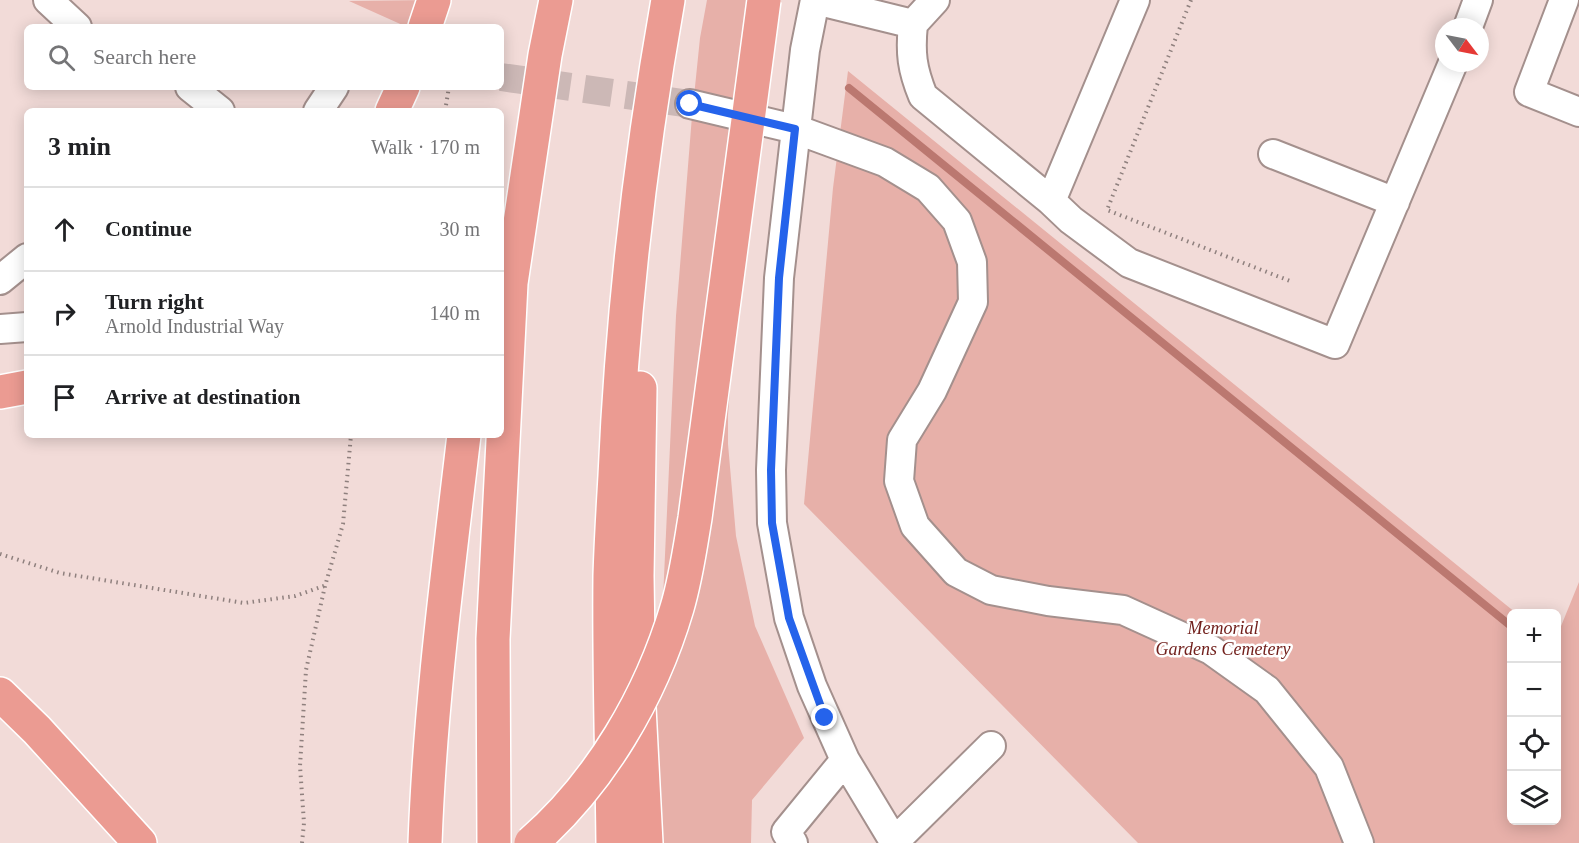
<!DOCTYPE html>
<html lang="en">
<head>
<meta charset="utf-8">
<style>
  :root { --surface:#fff; --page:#f6f6f6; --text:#202124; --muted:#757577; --line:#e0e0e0 }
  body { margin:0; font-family:Georgia,serif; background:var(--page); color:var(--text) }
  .controls { position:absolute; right:18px; bottom:18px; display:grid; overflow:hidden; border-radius:9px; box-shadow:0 3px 15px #0003 }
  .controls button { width:54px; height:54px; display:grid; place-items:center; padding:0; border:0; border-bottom:2px solid var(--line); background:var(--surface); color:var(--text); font:30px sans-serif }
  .compass { position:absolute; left:1435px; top:18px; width:54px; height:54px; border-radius:50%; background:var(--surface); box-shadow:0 3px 15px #0003; rotate:122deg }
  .stop { position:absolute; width:18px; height:18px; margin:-14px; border:4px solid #2563eb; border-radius:50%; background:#fff }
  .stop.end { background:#2563eb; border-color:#fff; box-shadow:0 2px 6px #0008 }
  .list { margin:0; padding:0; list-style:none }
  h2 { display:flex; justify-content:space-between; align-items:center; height:78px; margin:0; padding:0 24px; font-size:26px }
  h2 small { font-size:20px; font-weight:400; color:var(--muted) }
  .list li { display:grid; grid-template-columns:39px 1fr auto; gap:18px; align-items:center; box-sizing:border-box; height:84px; padding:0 24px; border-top:2px solid var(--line) }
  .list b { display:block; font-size:22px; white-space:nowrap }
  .list p { margin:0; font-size:20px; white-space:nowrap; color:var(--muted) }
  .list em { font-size:20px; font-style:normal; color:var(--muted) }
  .icon { flex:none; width:33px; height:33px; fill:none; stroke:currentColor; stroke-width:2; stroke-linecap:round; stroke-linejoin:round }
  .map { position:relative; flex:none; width:1579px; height:843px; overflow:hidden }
  .search { position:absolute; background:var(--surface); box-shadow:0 3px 15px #0003; left:24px; top:24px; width:480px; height:66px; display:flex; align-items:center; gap:15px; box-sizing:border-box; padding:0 21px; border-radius:9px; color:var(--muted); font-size:22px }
  .panel { position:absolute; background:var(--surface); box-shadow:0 3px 15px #0003; left:24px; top:108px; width:480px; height:330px; border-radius:9px }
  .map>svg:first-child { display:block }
</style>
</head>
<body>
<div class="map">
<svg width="1579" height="843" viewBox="0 0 1579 843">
  <rect width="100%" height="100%" fill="#f2dbd8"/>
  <path fill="#e7b0a9" d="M434,0L425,27H407L349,1Z
    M707,0H779L740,261L728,415V444L736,536L755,626L804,738L752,800L751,843H646L639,707L661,642L676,316L692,116L700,38Z
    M848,71L1516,613L1512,614V820H1556L1557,636L1579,582V843H1138L804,504L833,188Z"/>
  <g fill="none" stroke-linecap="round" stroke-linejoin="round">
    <path stroke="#bb7870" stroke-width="8" d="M849,88L1512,627"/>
    <path stroke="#ccb8b6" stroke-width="28" stroke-dasharray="28 14" stroke-linecap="butt" d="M501,77L690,104"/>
    <g stroke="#a4908d" stroke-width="32">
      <path id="minor" d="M48,0L77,27
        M815,0L805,50L779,278L771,470L772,523L789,618L812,686L845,760L895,843
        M815,0L913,24C910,53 912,69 923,96L1051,201
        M1135,0L1051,201L1071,220L1129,263L1335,344L1453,63
        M1564,0L1529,92L1579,112
        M913,24L935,0
        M1468,27L1478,0
        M190,87L220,111
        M690,104L795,129L885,162L928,188L957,221L972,262L973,302L932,391L902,440L899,481L915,526L956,572L991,590L1048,601L1123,610L1211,650L1267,690L1329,767L1359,843
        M318,111L334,87
        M1273,154L1395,202
        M0,280L27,258
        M0,329L27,327
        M894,842L991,746
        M793,843L786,832L845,760"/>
    </g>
    <g stroke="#fff" stroke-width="36">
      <path id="highway" d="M425,27L434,0
        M392,111L403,87
        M640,388L637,576L639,707L646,843
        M0,392L27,387
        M0,694L37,730L140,843
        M425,843C430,706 448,571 464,435
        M494,843L493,639L511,283L545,55L556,0
        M613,843C612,754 609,665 610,576C611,543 613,510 615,476C622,317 640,157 668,0"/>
    </g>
    <path stroke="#8f807e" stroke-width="4" stroke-dasharray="1.5 4.5" stroke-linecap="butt" d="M1191,0L1107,210L1290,281
      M445,111L449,87
      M0,554L60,573L244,603L295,596L324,586
      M302,843L304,823L300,766L306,670L325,586L343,524L351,435"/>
    <use href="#minor" stroke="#fff" stroke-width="28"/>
    <use href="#highway" stroke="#eb9b92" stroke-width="33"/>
    <g stroke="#fff" stroke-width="36" stroke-linecap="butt">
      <path id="highway-bridge" d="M531,843C600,783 651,696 677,608C686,578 690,548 695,518L764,0"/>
    </g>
    <use href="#highway-bridge" stroke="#eb9b92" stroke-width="33"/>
  </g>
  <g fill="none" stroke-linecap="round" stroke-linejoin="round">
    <path stroke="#2563eb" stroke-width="8" d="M690,104L795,129L779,278L771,470L772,523L789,618L825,718"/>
  </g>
  <g text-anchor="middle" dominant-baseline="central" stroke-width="5" stroke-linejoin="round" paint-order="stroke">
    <g font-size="18" font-style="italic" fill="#711f1b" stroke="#fff">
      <text x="1223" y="628">Memorial<tspan x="1223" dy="21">Gardens Cemetery</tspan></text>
    </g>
  </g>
</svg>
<div class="controls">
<button>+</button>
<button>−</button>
<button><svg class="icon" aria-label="locate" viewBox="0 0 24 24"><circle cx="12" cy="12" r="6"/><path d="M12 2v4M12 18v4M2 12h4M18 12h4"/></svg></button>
<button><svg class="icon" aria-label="layers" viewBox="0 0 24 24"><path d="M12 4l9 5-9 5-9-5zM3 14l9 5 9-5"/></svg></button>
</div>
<svg class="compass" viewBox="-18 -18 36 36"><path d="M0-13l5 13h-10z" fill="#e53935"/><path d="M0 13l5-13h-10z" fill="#757577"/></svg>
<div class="stop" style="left:690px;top:104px"></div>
<div class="stop end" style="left:825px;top:718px"></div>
<div class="search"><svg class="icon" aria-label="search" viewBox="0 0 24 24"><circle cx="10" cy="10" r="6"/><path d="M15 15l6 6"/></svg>Search here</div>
<section class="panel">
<h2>3 min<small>Walk · 170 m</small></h2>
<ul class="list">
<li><svg class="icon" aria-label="ahead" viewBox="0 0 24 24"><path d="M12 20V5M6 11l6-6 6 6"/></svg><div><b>Continue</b></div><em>30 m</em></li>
<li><svg class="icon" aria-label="right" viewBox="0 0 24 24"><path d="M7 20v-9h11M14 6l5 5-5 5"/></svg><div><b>Turn right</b><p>Arnold Industrial Way</p></div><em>140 m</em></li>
<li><svg class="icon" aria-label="arrive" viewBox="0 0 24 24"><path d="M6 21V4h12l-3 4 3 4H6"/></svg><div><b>Arrive at destination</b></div></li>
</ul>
</section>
</div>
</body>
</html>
